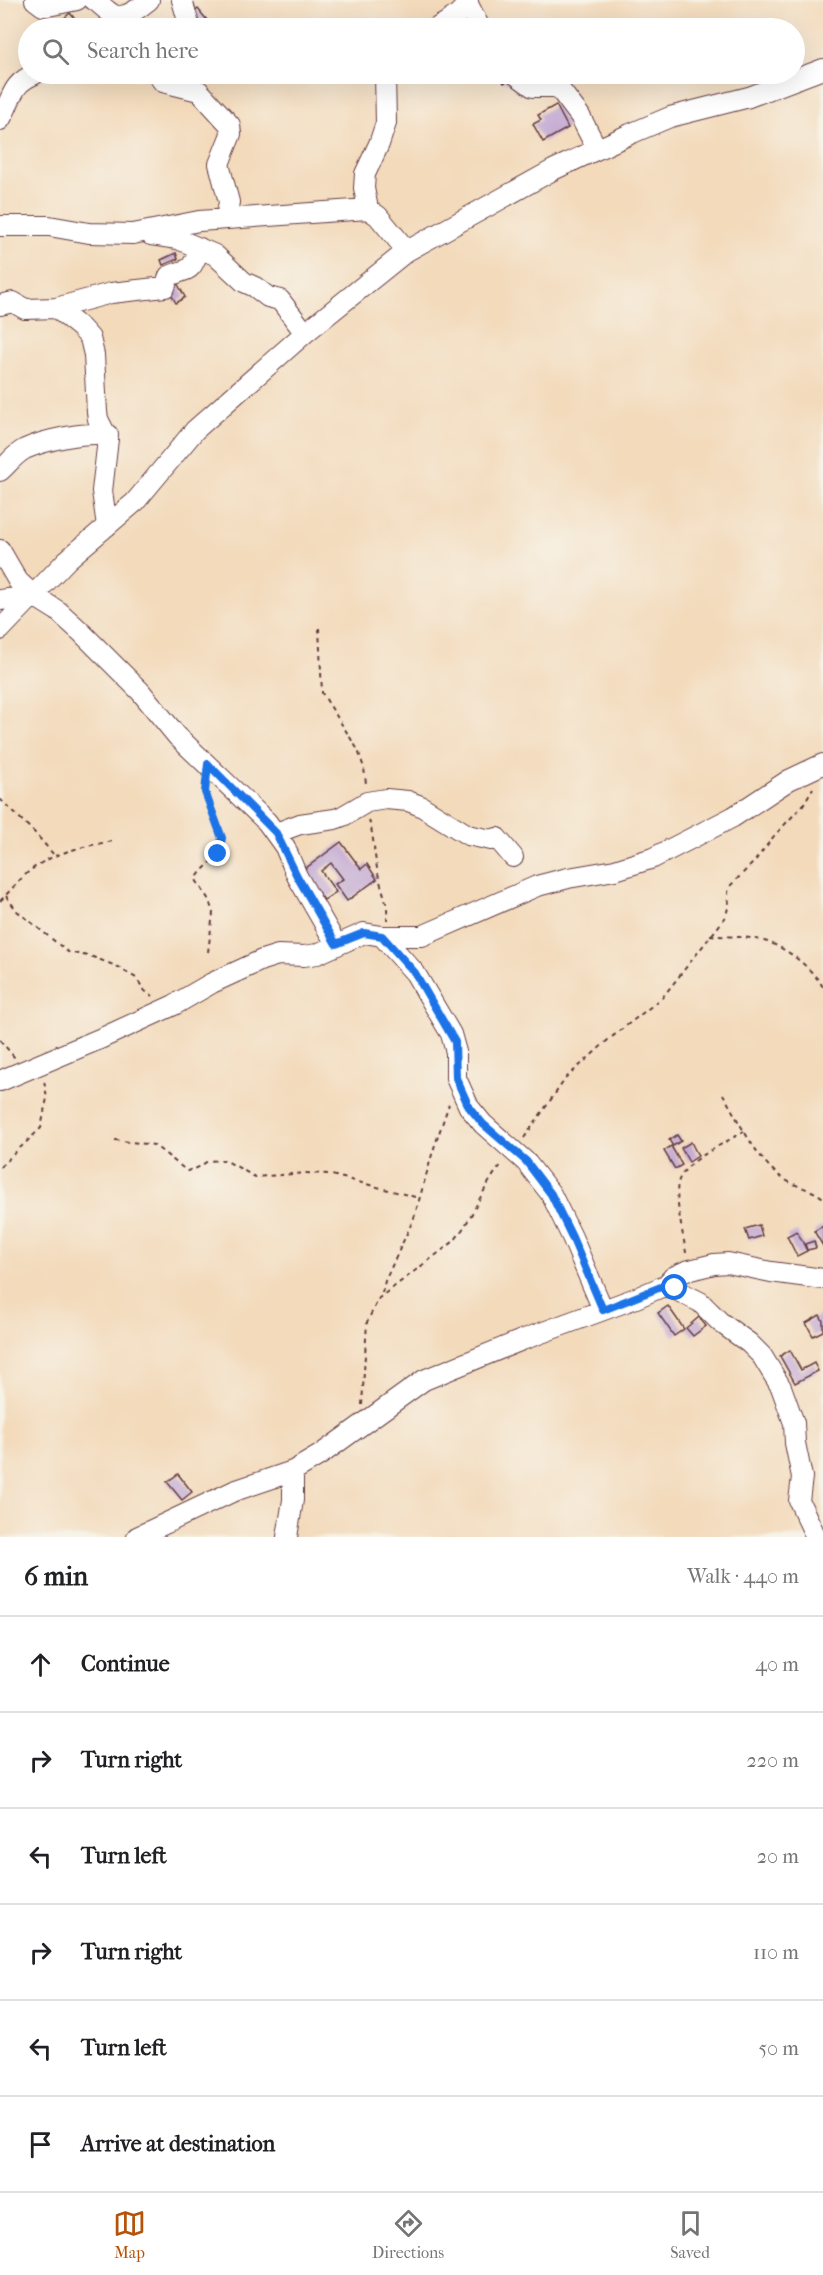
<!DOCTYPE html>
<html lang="en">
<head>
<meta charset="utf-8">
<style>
  :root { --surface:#fff; --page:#f2f2f2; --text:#202124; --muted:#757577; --line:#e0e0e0; --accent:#b45309 }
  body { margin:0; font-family:"IM FELL French Canon",serif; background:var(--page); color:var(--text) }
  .stop { position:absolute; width:18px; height:18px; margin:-14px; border:4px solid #1a73e8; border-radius:50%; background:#fff }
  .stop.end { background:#1a73e8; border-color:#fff; box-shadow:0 2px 6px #0008 }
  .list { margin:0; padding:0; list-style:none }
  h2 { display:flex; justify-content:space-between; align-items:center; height:78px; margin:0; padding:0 24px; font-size:26px }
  h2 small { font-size:20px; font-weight:400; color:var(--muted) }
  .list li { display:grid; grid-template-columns:39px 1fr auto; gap:18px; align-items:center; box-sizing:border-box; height:96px; padding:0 24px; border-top:2px solid var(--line) }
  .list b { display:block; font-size:22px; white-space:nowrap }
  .list em { font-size:20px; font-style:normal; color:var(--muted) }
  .icon { flex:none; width:33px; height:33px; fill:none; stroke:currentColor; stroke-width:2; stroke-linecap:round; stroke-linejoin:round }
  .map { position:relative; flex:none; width:823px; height:1537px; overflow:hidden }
  .search { position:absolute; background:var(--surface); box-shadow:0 6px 24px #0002; left:18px; right:18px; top:18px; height:66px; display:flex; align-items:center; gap:15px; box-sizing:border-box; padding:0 21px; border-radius:33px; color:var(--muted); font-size:22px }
  .sheet { height:654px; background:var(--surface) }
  nav { display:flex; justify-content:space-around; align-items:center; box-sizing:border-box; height:84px; border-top:2px solid var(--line); background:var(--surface); font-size:16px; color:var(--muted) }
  nav a { display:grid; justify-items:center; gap:3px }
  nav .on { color:var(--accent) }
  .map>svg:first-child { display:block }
</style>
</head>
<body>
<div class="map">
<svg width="823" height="1537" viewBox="0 0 823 1537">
  <rect width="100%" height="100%" fill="#f7f3e8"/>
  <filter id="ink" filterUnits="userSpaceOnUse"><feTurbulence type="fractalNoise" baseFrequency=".0167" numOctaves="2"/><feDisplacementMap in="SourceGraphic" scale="12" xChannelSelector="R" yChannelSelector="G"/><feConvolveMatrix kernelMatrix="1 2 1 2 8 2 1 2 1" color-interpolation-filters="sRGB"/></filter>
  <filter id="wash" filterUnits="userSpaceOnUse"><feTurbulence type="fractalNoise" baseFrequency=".008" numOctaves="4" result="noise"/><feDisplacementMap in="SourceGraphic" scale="24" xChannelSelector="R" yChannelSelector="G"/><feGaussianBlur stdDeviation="1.35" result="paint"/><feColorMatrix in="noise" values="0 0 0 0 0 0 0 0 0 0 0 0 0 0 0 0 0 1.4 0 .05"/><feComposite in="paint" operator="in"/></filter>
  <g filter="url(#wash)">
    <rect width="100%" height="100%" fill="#f3dabb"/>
    <g id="blocks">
      <path fill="#c4abd3" d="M198,9L211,25L206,28H201L190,15Z
        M70,13L82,28H70L63,19Z
        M499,74H508L511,79L504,83Z
        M541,74H562L545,82Z
        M556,105L568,128L543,142L533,124L541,120L538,115Z
        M176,253L178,259L163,265L161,260Z
        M176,281L185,297L176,303L167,287Z
        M341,842L361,869L367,864L377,879L347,901L335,884L343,879L331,863L321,871L336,892L324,900L302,871Z
        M677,1135L681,1141L673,1146L669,1140Z
        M691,1142L698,1156L689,1162L681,1148Z
        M671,1146L682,1165L675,1169L664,1151Z
        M759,1225L762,1236L749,1240L745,1229Z
        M823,1226V1246L814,1231Z
        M797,1231L807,1251L797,1256L787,1236Z
        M814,1241L816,1248L807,1250L805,1244Z
        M668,1306L684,1329L674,1336L658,1313Z
        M820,1315L823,1321V1331L813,1336L806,1323Z
        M699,1317L706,1326L693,1336L686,1328Z
        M790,1350L801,1370L814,1363L818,1371L795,1383L780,1356Z
        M178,1474L192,1492L182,1500L167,1482Z"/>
    </g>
  </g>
  <g filter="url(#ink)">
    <use href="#blocks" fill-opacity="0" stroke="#633b41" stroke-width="1.5"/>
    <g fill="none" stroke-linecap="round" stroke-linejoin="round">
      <g stroke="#633b41" stroke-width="22">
        <path id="minor" d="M35,0L43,6H48L77,0
          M94,0C101,4 107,12 114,15C126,20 140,7 149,0
          M182,0L188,21L182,28
          M468,4L480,28
          M437,28C448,21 464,13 468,0
          M157,74L163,82L199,91L230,125L231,134L219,164L229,202L226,219
          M515,74L533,87H558L580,116L597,149
          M0,120C13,99 10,84 35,74
          M368,209L364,188L365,174L379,144L386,123L385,74
          M0,226H49L89,233L133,234L199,221L368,209L378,216L407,251
          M151,235L178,239L215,255L244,282L255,287L268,297L280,300L305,333
          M0,305L13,302L25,309L56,308L111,293L165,287L169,276C192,267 190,273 200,248
          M56,308L81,328L90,338L94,355L97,412L98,419L108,439L102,491L107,526
          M0,471C8,464 15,454 25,449C45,440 86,431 108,435
          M0,550L18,581L34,596L58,611L80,631L140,691L177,736L267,822L285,847L297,876L336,944
          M0,600L34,596
          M0,630L67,560L135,502L195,430L305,333L407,251L553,170L630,134L670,117L749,97L823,69
          M276,833L300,824L335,819L343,816L367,802L386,799L408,801L421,806L468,835L491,840L497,838L513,857
          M382,936L415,973L451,1034L456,1052V1078L469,1107L483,1124L526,1162L551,1194L572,1237L603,1310
          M0,1081L102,1038L174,1005L212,983L262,960L278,955L304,956L317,954L364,933L382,936H422L537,886L568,878L615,870L653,858L733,817L789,780L823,764
          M666,1285L700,1302L720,1322L749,1343L762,1356L781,1387L794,1423L795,1443L802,1477L799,1501L816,1537
          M137,1537L234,1491L293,1471L320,1455L424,1380L522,1340L636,1298L666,1285L673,1277L686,1271L714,1264L728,1263L771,1272L823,1279
          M287,1537L293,1500V1471"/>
      </g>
      <path stroke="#633b41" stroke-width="2" stroke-dasharray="4.5 4.5" stroke-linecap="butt" d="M319,628L322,693L358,750L364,768L366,784
        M204,784C206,807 229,829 219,851C214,863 200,869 196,880L209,900L213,913L208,952
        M0,799L35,833L54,855
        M369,820C374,837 374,855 378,873C381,889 389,903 387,920
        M6,896L17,911L68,952L93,957L116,966L136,978L145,991L152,996
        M0,901C8,893 15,885 23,877C47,853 81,847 113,841
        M710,935C725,937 741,936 756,939C782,943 810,966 823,987
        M0,1040L15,1058
        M723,1094C738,1120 757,1160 782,1178C795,1187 811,1188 823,1198
        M524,1138L566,1078L608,1040L662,998L725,918L729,905L728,892L731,885L754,862L774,836L803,805L813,788
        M115,1140L154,1145L187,1171L197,1168L208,1161L225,1160L255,1177L306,1173L328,1174L419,1198
        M0,1167L41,1128L47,1098L44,1080
        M686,1253C684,1237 673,1194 679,1180C686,1160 726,1143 744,1131
        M382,1293L385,1281L414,1218L433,1151L449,1104
        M362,1405L367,1322L379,1298L453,1242C474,1218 482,1186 503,1163"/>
      <use href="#minor" stroke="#fff" stroke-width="20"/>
    </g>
  </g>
  <g fill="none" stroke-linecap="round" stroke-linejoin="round" filter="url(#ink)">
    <path stroke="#1a73e8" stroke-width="8" d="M218,854L222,838L205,792L208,764L276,833L297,876L336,944L364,933L382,936L415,973L455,1042L456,1078L469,1107L483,1124L526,1161L551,1194L572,1237L603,1310L666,1285L675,1288"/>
  </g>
</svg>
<div class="stop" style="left:675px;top:1288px"></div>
<div class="stop end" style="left:218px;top:854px"></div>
<div class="search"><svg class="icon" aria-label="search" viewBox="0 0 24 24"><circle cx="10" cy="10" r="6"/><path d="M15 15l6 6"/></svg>Search here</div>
</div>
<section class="sheet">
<h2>6 min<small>Walk · 440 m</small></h2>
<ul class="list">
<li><svg class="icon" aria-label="ahead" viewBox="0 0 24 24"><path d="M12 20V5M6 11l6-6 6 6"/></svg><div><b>Continue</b></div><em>40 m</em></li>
<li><svg class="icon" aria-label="right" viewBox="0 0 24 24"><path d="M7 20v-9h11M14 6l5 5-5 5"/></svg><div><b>Turn right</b></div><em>220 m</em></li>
<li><svg class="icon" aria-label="left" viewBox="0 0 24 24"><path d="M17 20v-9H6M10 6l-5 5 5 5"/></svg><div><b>Turn left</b></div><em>20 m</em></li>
<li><svg class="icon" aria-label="right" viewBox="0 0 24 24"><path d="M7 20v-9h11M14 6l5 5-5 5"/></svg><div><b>Turn right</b></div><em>110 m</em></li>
<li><svg class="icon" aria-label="left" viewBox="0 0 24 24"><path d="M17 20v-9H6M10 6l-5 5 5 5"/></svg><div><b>Turn left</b></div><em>50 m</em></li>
<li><svg class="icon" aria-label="arrive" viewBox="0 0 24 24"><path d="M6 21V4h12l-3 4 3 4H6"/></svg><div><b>Arrive at destination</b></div></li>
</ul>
</section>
<nav>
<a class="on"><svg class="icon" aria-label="map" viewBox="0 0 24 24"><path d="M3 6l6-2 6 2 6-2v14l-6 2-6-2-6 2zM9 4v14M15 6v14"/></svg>Map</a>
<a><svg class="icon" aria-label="directions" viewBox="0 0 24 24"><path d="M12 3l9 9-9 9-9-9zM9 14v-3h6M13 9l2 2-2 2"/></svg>Directions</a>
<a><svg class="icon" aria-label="saved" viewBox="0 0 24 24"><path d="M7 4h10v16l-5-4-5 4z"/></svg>Saved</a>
</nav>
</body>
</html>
